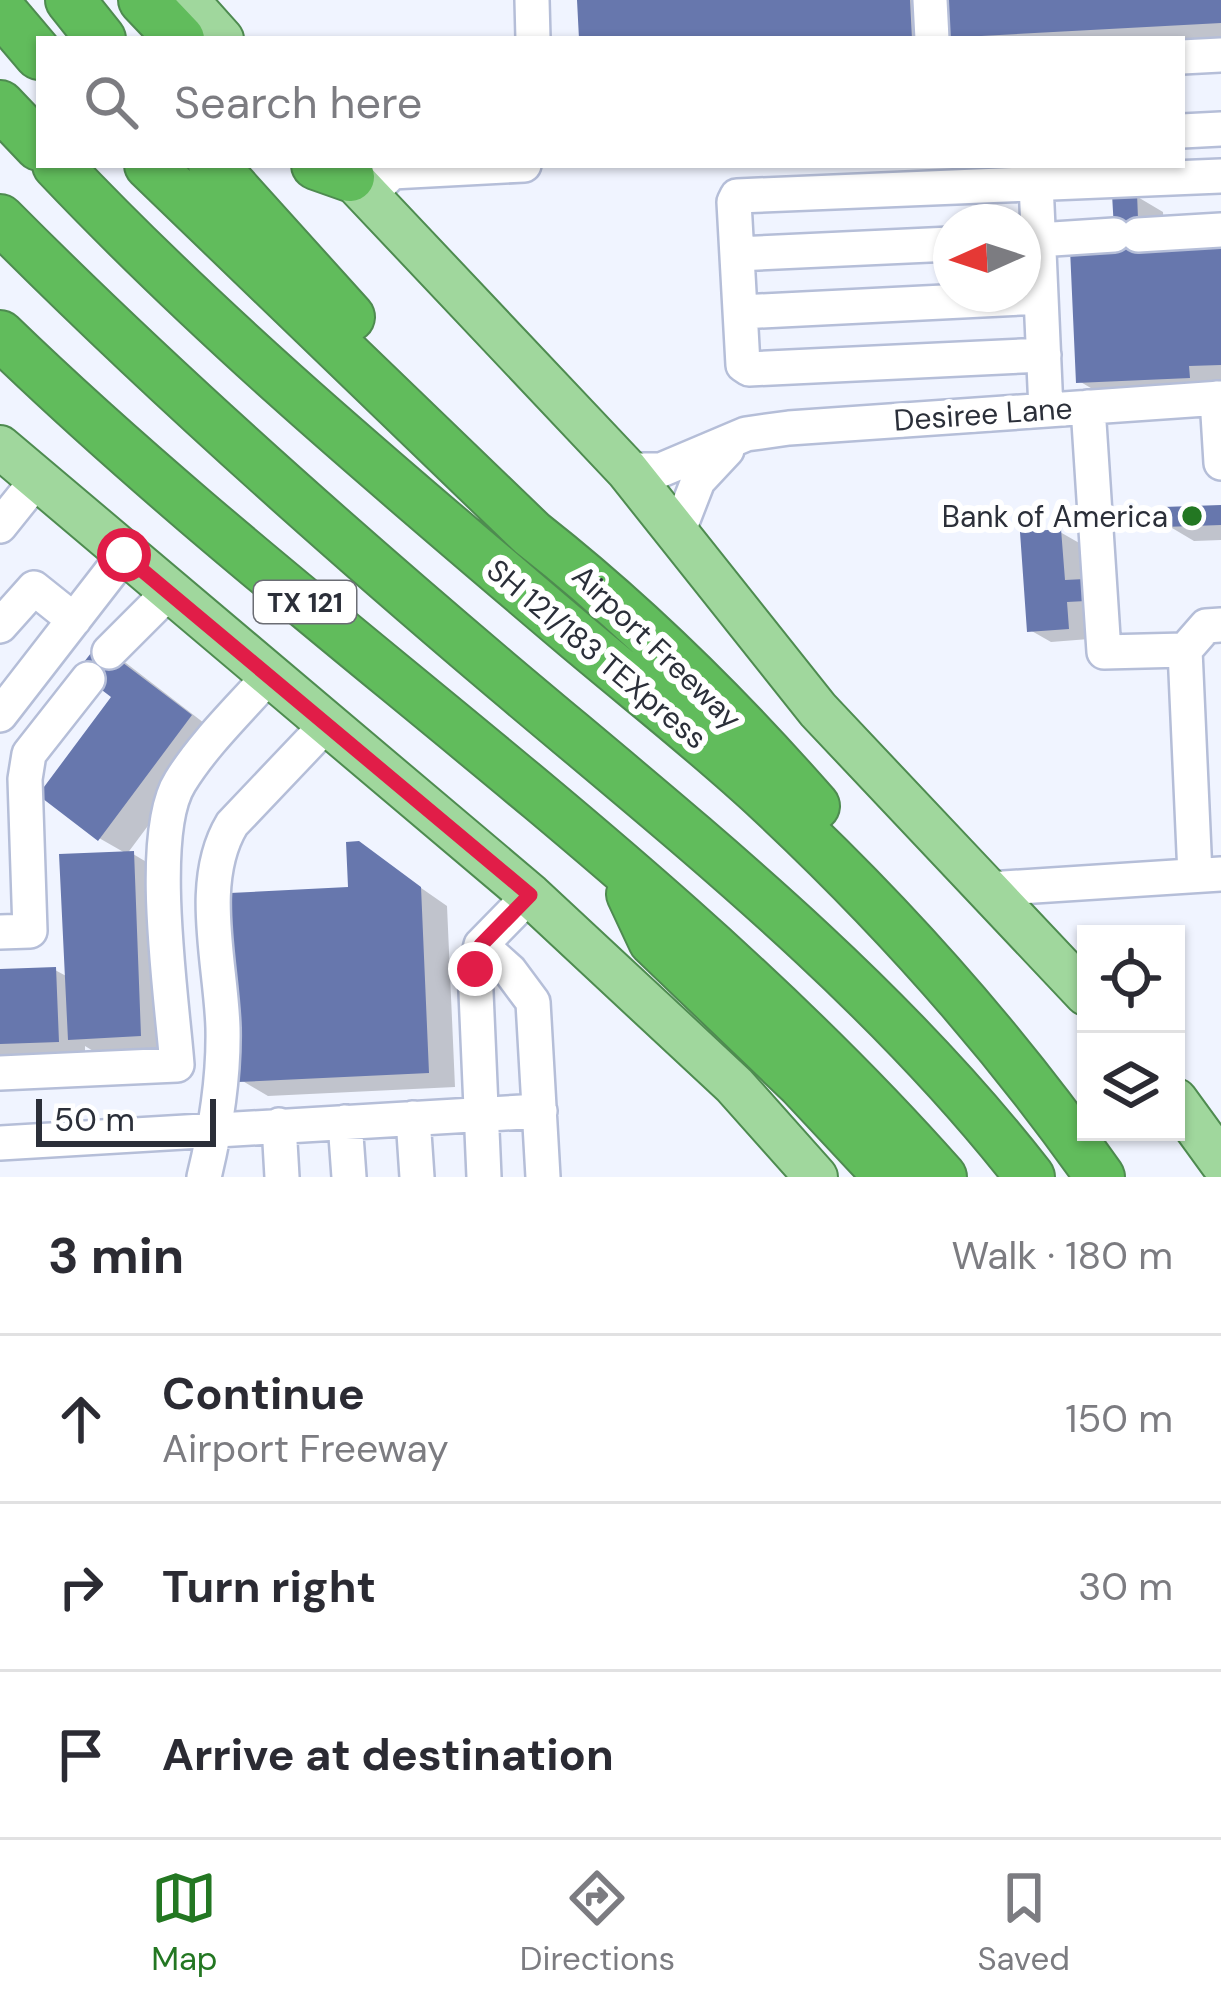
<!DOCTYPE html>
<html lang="en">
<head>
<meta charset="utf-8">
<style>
  :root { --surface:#fff; --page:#f7f7f7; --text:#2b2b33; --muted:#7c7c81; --line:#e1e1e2; --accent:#237722 }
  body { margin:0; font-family:"DM Sans",sans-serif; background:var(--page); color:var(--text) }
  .controls { position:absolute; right:36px; bottom:36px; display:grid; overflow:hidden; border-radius:0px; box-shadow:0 3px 9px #0004 }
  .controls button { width:108px; height:108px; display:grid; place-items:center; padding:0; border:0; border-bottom:3px solid var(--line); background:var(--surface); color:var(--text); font:60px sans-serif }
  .compass { position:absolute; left:933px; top:204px; width:108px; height:108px; border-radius:50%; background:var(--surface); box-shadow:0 3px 9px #0004; rotate:267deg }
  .scale { position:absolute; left:36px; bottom:30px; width:180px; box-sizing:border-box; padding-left:12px; border:6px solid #2b2f39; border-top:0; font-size:33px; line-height:42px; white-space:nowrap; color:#2b2f39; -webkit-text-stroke:9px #fff; paint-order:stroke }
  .stop { position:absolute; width:36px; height:36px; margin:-27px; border:9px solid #e11d48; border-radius:50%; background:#fff }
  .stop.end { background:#e11d48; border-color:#fff; box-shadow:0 3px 12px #0008 }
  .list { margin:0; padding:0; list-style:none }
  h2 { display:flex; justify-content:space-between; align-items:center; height:156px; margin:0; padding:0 48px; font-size:51px }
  h2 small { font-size:39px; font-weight:400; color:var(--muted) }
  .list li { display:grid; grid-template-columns:78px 1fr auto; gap:36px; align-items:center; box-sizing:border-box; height:168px; padding:0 48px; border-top:3px solid var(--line) }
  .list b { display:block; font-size:45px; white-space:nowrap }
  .list p { margin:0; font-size:39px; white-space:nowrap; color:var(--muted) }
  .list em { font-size:39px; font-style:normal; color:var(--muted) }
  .icon { flex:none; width:66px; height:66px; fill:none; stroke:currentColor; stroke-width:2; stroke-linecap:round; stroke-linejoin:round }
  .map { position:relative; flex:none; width:1221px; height:1177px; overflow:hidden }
  .search { position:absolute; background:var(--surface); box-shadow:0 3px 9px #0004; left:36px; right:36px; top:36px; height:132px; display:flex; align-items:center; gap:30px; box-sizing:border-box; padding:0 42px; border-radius:0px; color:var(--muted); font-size:45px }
  .sheet { height:660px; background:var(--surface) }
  nav { display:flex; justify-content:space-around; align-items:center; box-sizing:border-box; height:168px; border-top:3px solid var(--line); background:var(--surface); font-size:33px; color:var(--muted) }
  nav a { display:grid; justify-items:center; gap:6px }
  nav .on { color:var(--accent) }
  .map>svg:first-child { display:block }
</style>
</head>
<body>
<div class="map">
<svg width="1221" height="1177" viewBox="0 0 1221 1177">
  <rect width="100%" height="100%" fill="#f0f4ff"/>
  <path fill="#0003" d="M580,0H935L937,39H582Z
    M1221,0V39H953L947,36Z
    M1136,196L1163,212L1165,247L1221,244V380L1216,381V392L1106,397L1079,381Z
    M1221,508V540L1194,541L1167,525Z
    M1060,532L1081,544L1089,639L1051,642L1030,630Z
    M99,648L126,663L217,733L127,854L99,838L116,696Z
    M358,844L447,906L455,1087L268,1096L241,1080L351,890Z
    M133,854L160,870L168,1051L98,1054L85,1046V1056L0,1059V972L55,970L68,977Z"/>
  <path fill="#6777ad" d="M577,0H910L912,39H579Z
    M942,0H1221V23L944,38Z
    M1137,193L1139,245L1221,241V365L1189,366L1190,378L1076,383L1070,249L1115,247L1112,194Z
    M1221,505V525L1164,527L1163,507Z
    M1061,529L1065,580L1085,579L1086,601L1067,602L1069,629L1027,632L1020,532Z
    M98,644L192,715L98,841L38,795L111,697L77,671Z
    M359,841L421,887L429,1073L238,1082L230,893L348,887L346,842Z
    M134,851L141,1036L68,1040L59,854Z
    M56,967L59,1042L0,1044V969Z"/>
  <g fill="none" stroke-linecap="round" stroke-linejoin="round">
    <g stroke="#b5bed8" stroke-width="38">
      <path id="minor" d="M532,0L533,39
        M930,0L932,39
        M1182,57L1221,55
        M1182,131L1221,129
        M1036,183L1046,410
        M368,196L392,172L524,165
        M1138,235L1221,230
        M1023,241L1114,235
        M737,254L951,244
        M741,312L1041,297
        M1044,355L749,369L743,365L734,202L737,196L1221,176
        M1217,398L1221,463
        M1088,407L1104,652L1185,650
        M627,470H661L746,434L789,428L1221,398
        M0,526L36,481
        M677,535L698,481L727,450
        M0,626L34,588L74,620
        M109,652L169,592
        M0,715L124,555
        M1195,875L1185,650L1206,626L1221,625
        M989,889L1221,874
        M0,932L30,931L25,779L29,754L88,679
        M481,945L510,971L533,1002L543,1177
        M0,1073L177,1065C172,999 147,834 180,782C204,743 239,710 269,676
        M413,1118L417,1177
        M345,1122L349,1177
        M279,1125L282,1177
        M0,1143L540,1111
        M204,1177C216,1128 224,1078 223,1028C221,963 197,882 232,824L327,724
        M484,1177L475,969L481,945L530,895"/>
    </g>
    <g stroke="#4e8b50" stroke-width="46">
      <path id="major" d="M187,0L222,39
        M339,165L627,470L818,710L1086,994
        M0,447L530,895L734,1085L816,1177
        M1176,1100L1221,1162"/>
    </g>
    <g stroke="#4e8b50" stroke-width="52">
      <path id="highway" d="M70,0L101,39
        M143,0L180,39
        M0,9L39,55
        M0,105L39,146
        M57,165C215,332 394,481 569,630C636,687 706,741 770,801C891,914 1005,1042 1100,1177
        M149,165L532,534C635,615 729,708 815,806
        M213,165L350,317
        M316,165L350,177
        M0,219C158,378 326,527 497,672C684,830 879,983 1030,1177
        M0,335C303,628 662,861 942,1177
        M631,894L653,941L802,1084L889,1177"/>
    </g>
    <use href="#minor" stroke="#fff" stroke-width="33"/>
    <use href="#major" stroke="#a0d79d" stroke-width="42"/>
    <use href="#highway" stroke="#61bc5c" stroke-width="48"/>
  </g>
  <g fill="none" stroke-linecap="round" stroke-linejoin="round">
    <path stroke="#e11d48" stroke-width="15" d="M124,555L530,895L481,945L475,969"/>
  </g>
  <circle fill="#237722" stroke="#fff" stroke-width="4.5" cx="1192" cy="516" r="12"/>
  <g text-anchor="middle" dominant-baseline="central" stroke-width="12" stroke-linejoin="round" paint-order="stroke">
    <rect fill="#fff" stroke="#6b6d74" stroke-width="3" x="254" y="581" width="102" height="42" rx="9"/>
    <g font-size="27" font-weight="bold" fill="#2b2f39">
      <text x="305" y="602">TX 121</text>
    </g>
    <g font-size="30" fill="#2b2f39" stroke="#fff">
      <text transform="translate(983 414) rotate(-4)">Desiree Lane</text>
      <text transform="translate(657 647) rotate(44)">Airport Freeway</text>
      <text transform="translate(597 654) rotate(40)">SH 121/183 TEXpress</text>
    </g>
    <g font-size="30" fill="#2b2f39" stroke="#fff" text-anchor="end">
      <text x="1168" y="516">Bank of America</text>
    </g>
  </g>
</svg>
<div class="controls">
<button><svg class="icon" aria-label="locate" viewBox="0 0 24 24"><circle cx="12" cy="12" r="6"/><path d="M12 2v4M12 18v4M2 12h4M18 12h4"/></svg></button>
<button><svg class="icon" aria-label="layers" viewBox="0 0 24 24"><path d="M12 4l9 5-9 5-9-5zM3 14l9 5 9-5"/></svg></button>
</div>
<svg class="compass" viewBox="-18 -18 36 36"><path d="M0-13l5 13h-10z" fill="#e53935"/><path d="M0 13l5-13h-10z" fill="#7c7c81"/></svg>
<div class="scale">50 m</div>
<div class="stop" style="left:124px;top:555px"></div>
<div class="stop end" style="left:475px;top:969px"></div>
<div class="search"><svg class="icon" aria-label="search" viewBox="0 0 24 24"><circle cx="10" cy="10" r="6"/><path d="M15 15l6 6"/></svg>Search here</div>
</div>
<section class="sheet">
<h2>3 min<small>Walk · 180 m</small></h2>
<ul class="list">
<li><svg class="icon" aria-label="ahead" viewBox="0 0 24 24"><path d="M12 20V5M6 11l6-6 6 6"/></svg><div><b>Continue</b><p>Airport Freeway</p></div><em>150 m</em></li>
<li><svg class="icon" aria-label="right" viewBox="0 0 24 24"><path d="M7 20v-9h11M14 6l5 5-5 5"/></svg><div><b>Turn right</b></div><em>30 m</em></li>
<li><svg class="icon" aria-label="arrive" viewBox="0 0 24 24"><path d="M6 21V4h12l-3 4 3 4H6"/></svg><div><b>Arrive at destination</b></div></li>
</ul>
</section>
<nav>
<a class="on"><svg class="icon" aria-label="map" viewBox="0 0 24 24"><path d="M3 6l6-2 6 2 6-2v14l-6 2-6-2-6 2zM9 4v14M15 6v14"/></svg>Map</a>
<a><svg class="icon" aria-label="directions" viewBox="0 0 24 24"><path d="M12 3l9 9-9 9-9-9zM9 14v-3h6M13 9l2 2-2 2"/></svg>Directions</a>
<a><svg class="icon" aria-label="saved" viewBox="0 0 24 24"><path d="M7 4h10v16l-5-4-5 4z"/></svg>Saved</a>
</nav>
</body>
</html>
